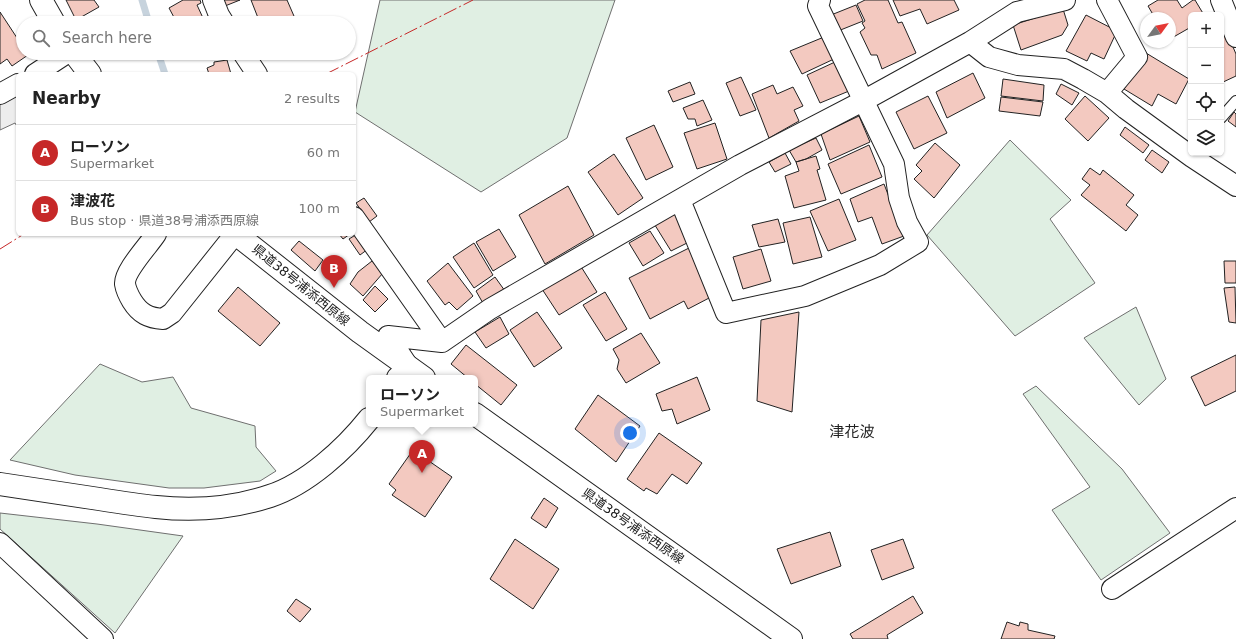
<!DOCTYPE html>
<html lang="en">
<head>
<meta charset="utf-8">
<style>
  :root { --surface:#fff; --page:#f2f2f2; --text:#222; --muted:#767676; --line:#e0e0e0; --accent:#c62828 }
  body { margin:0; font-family:"DejaVu Sans","Noto Sans JP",sans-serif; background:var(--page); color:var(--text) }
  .controls { position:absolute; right:12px; top:12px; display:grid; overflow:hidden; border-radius:6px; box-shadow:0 1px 3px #0004 }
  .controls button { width:36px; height:36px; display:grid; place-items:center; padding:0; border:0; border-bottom:1px solid var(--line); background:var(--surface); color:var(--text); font:20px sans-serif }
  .compass { position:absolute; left:1140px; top:12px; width:36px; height:36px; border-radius:50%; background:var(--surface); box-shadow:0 1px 3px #0004; rotate:57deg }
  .you { position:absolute; left:630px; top:433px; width:14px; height:14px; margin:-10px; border:3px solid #fff; border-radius:50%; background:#1a73e8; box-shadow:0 0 0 6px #1a73e833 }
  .badge { display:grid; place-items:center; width:26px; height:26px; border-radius:50%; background:var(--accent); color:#fff; font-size:13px; font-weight:700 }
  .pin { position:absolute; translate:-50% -33px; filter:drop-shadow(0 1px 2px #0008) }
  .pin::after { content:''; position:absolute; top:21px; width:14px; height:12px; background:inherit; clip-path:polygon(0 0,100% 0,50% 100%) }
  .popup { position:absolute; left:366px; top:375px; width:112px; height:52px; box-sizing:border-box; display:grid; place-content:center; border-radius:6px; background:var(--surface); filter:drop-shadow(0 1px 3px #0005); font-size:13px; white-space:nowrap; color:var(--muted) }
  .popup b { font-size:15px; color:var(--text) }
  .popup::after { content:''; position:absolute; left:50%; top:100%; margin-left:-8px; border:8px solid transparent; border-top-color:var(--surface) }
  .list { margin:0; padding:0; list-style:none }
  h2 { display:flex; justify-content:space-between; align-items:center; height:52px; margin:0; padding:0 16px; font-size:17px }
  h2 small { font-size:13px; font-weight:400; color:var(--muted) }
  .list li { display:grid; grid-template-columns:26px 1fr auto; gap:12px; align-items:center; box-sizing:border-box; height:56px; padding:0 16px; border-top:1px solid var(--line) }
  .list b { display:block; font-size:15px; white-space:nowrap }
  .list p { margin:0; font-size:13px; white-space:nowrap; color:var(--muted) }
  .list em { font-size:13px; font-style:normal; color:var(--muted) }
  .icon { flex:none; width:22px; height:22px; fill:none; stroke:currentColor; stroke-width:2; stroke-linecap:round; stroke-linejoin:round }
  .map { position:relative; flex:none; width:1236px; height:639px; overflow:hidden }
  .search { position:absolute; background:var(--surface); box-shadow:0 1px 3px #0004; left:16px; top:16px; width:340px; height:44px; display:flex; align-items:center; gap:10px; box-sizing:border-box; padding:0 14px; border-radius:22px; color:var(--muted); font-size:15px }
  .panel { position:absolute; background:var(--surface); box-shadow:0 1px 3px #0004; left:16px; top:72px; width:340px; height:164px; border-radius:6px }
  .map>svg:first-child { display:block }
</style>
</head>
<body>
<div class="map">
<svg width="1236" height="639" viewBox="0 0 1236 639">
  <rect width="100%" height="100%" fill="#fff"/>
  <path fill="#e0efe3" stroke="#6f6f6f" d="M380,0H615L567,138L481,192L355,112Z
    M1010,140L1071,200L1050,219L1095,283L1015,336L927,235Z
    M1136,307L1166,379L1139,405L1084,338Z
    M100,364L142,382L173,377L191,408L255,426L256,447L276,471L260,481L204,488H169L75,475L10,460Z
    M1036,386L1122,469L1170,533L1101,580L1052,510L1090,487L1023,394Z
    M0,513L97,524L183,536L115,633L0,529Z"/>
  <path fill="#ededed" stroke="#6f6f6f" d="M18,91V128L15,123L0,130V100Z"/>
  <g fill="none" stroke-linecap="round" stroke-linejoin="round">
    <path stroke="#c7d3dd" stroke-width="7" d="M142,0L149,23
      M158,53L165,74"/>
  </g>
  <path fill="#f3c9c0" stroke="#222" d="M66,0H94L99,7L76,20Z
    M183,0H200L201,3L197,5L203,18L208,16L210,22L208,23H177L169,8Z
    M222,0H240L225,6Z
    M251,0H287L297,23H260Z
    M865,0H888L898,23L902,22L916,53L882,69L877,55H871L860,32L865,28L862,23L865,21L857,4Z
    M893,0H954L959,10L927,24L920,9L900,16Z
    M1158,0H1177L1182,8L1193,0H1195L1204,15H1191V27L1170,39V18H1155L1148,6Z
    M856,5L863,21L838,31L831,15Z
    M1063,9L1068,25L1062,35L1021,50L1013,25Z
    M0,12L23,47V53H27L28,55L12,66L7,59L0,64Z
    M1086,15L1117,31L1104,59L1091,53L1087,61L1066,51Z
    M1227,33L1236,54V76L1221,83V36Z
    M824,37L834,59L802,74L790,51Z
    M1146,53L1189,79L1176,104L1158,94L1152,106L1124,89Z
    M227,60L231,74H209L207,68L214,65V62Z
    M835,62L849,91L820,103L807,75Z
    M973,73L985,98L947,118L936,92Z
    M741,77L756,110L740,116L726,83Z
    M1003,79L1044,85L1043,101L1001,96Z
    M690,82L695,94L673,102L668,91Z
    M1061,84L1079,93L1072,105L1056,94Z
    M773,85L777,94L793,87L803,106L794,110L799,121L769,138L752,94Z
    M928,96L947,133L914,149L896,112Z
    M1085,96L1109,118L1088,141L1065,119Z
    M1001,97L1043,102L1040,116L999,111Z
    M703,100L712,120L697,126L695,119H688L683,108Z
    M1234,112L1236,114V127L1228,121Z
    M859,116L870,142L830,160L821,134Z
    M715,123L727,159L697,169L684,133Z
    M654,125L673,167L646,180L626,138Z
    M1125,127L1149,145L1143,153L1120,135Z
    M816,138L822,150L806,159L796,162L789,150Z
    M935,143L960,165L934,198L914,179L922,171L916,165Z
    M869,145L882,177L841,194L828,164Z
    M1152,150L1169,162L1162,173L1145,160Z
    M785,153L791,164L775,172L769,162Z
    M614,154L643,198L618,215L588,172Z
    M816,156L820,169L817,170L826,200L794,208L785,176L799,171L796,162Z
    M1090,168L1100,175L1103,170L1134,195L1126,205L1138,215L1126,231L1081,195L1090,185L1082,179Z
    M884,184L904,236L882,244L872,217L858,222L850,199Z
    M568,186L594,235L545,264L519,215Z
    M364,198L377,216L369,222L356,203Z
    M839,199L856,240L828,251L810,211Z
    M676,209L693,240L671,251L653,222Z
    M810,217L822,257L793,264L783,223Z
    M778,219L785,242L759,247L752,225Z
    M499,229L516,257L493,271L476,242Z
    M650,231L664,253L643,266L629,243Z
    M339,234H350L343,239Z
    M357,234L368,249L360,255L349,239Z
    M299,241L323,260L315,271L291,250Z
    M474,243L493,275L474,288L453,257Z
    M691,247L711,297L688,309L684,301L650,319L629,278Z
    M761,249L771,281L743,289L733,257Z
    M372,261L383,273L363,296L350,284L358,272Z
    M1224,261H1236V283H1225Z
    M448,263L473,296L457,310L449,302L445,305L427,281Z
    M580,265L597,292L559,315L542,289Z
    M495,277L505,291L484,305L476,291Z
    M375,286L388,299L375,312L363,300Z
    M238,287L280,323L260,346L218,311Z
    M1235,287L1236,323L1229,322L1224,288Z
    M605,292L627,329L606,341L583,305Z
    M537,312L562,348L534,367L510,330Z
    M799,312L792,412L757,401L761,320Z
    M500,317L509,334L486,348L475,332Z
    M641,333L660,363L626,383L617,369L619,360L613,349Z
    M466,345L517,385L501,405L475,384V378H468L451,364Z
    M1236,355V391L1205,406L1191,377Z
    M697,377L710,410L677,424L672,409L662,411L656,394Z
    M598,395L640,426L616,462L575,429Z
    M659,433L702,463L687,484L672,474L657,494L646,488L644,491L627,479Z
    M413,450L452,477L425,517L392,495L396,490L389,484Z
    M544,498L558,508L546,528L531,518Z
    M830,532L841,566L791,584L777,549Z
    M515,539L559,569L533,609L490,579Z
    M903,539L914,568L882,580L871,550Z
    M913,596L923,613L887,635L888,639H853L850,634Z
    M296,599L311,609L300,622L287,611Z
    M1007,622L1019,626L1020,622L1028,624V630L1055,636L1054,639H1001Z"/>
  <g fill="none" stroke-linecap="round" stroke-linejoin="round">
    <g stroke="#222" stroke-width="12">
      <path id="lane" d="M1221,118L1236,101"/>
    </g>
    <g stroke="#222" stroke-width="22">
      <path id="street" d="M213,0L219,15L224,23
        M1107,0L1137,57L1107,93
        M1221,0L1236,37
        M970,42L989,57L1018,65L1064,69L1083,79L1107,93L1126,109L1192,157L1236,186
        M243,53L257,74
        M35,74L67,53
        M0,94L18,84
        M680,200L726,313L805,296L880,265L918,242L907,222L899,198L894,164L818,6L820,0
        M354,217L442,342
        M156,234C149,245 124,271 125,284C126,290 129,296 132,301C140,314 149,318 163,319L172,313L235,234
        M406,363L388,336L442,342L490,309L740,165L863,101L970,42L1017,12L1065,0
        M0,543L103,639
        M1112,589L1236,508"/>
    </g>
    <g stroke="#222" stroke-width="24">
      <path id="secondary" d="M398,378L409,368
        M0,484C33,489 66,494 99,499C118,502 137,505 156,507C193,511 234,508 270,496C307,484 345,449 369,419"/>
    </g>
    <g stroke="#222" stroke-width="24">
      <path id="primary" d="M41,0L54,23
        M74,53L90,74
        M236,234L360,332L424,378
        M475,414L791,639"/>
    </g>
    <use href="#lane" stroke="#fff" stroke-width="10"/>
    <use href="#street" stroke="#fff" stroke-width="20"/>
    <use href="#secondary" stroke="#fff" stroke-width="22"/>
    <use href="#primary" stroke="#fff" stroke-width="22"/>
    <path stroke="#c62828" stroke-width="1" stroke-dasharray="14 3 2 3" stroke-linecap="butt" d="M326,74L473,0
      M0,249L24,234"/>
  </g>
  <g text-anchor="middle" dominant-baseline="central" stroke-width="3" stroke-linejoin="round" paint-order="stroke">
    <g font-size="13" fill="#222" stroke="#fff">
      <text transform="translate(301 285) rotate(39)">県道38号浦添西原線</text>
      <text transform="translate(633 526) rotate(35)">県道38号浦添西原線</text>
    </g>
    <g font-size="15" fill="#222" stroke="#fff">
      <text x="852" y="432">津花波</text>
    </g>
  </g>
</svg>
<div class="controls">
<button>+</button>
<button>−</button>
<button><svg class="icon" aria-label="locate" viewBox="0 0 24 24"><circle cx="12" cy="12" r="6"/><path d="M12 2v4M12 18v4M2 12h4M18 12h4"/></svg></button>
<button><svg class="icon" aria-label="layers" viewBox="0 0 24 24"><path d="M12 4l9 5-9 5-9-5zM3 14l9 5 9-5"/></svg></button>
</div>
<svg class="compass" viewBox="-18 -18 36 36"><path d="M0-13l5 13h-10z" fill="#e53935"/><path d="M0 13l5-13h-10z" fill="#767676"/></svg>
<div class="you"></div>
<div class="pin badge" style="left:422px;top:473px">A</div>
<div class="popup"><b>ローソン</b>Supermarket</div>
<div class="pin badge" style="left:334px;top:288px">B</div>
<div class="search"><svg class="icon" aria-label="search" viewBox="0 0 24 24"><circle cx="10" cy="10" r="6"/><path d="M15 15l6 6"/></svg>Search here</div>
<section class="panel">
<h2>Nearby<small>2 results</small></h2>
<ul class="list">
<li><span class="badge">A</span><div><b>ローソン</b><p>Supermarket</p></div><em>60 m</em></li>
<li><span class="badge">B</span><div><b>津波花</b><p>Bus stop · 県道38号浦添西原線</p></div><em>100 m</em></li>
</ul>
</section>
</div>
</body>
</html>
